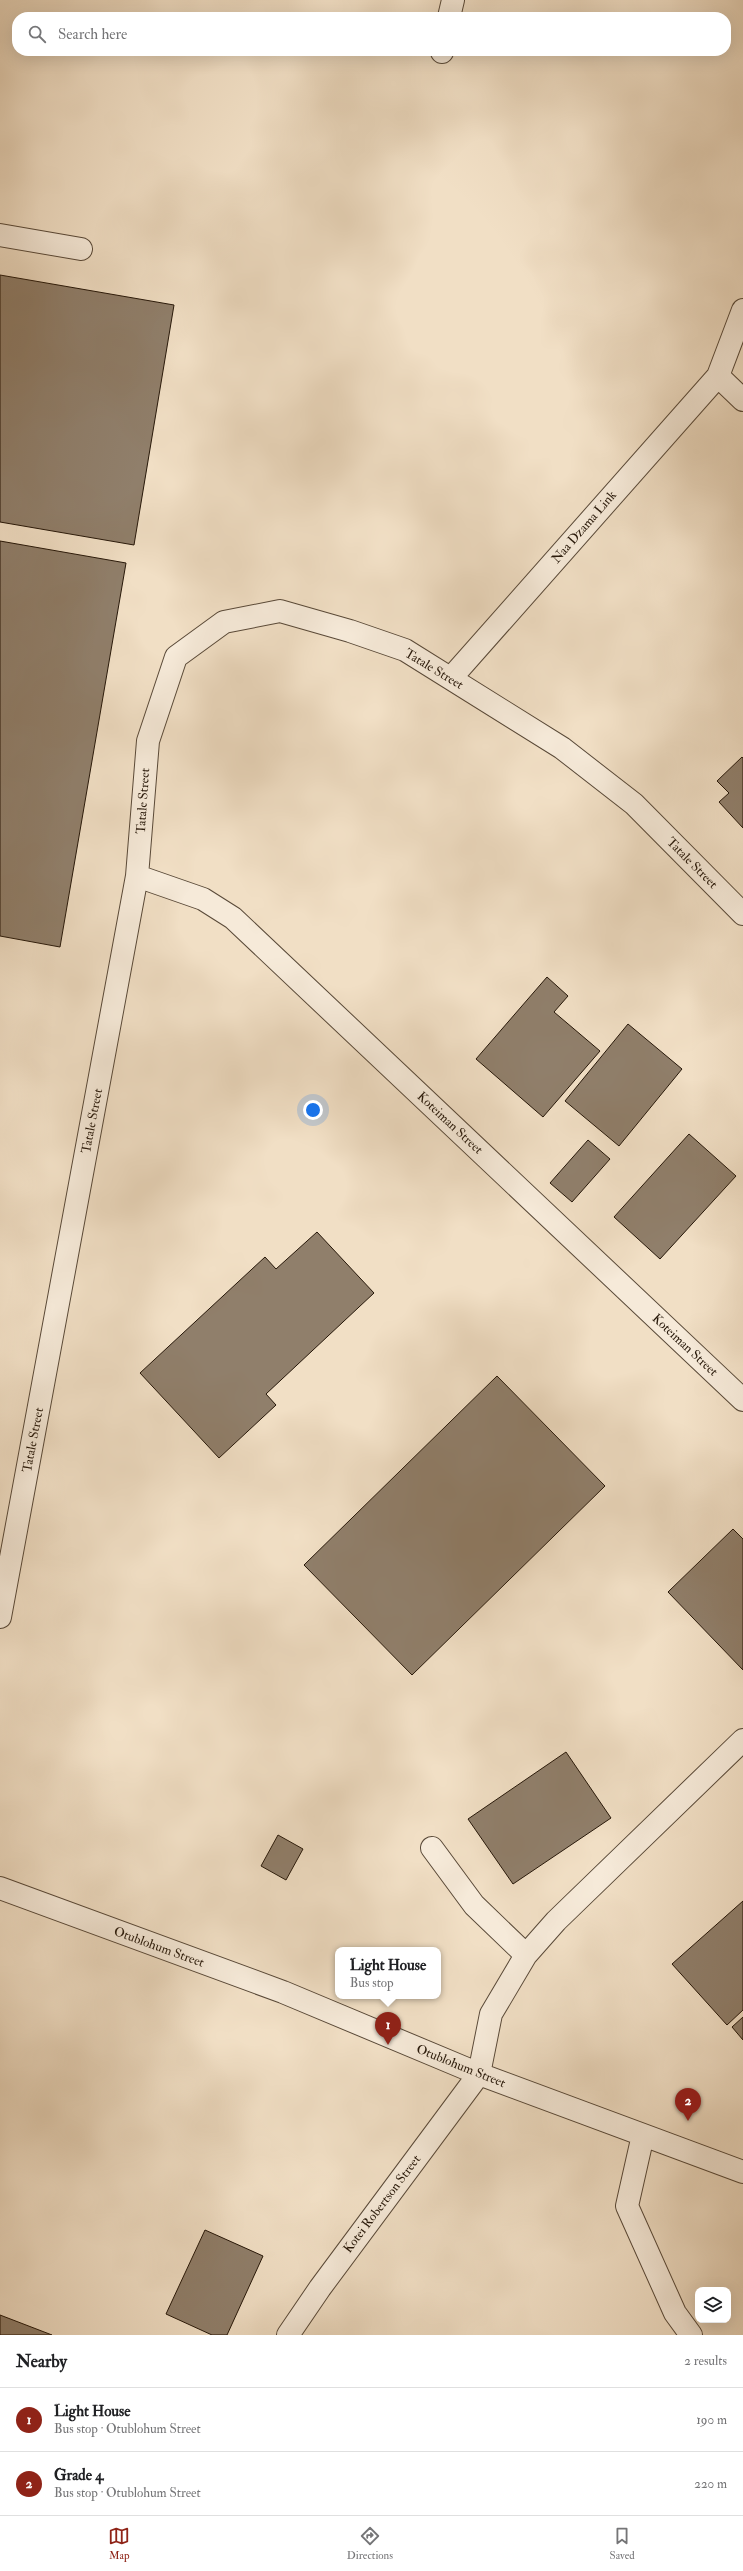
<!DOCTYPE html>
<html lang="en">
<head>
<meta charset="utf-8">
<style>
  :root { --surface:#fff; --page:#f6f6f6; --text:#202124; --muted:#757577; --line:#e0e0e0; --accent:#8f2418 }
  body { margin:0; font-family:"IM FELL Double Pica",serif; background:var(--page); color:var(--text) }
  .controls { position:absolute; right:12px; bottom:12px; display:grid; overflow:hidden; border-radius:8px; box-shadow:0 4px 16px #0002 }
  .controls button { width:36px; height:36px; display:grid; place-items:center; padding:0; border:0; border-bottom:1px solid var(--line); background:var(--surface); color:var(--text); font:20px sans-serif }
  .you { position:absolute; left:313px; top:1110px; width:14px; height:14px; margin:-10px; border:3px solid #fff; border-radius:50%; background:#1a73e8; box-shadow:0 0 0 6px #1a73e833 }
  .badge { display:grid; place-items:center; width:26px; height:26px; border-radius:50%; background:var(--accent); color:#fff; font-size:13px; font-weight:700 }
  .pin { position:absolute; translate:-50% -33px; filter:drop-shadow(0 1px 2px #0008) }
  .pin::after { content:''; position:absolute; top:21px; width:14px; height:12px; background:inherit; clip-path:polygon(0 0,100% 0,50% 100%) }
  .popup { position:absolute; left:335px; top:1947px; width:106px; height:52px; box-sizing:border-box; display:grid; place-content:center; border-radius:8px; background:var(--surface); filter:drop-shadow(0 1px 3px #0005); font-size:13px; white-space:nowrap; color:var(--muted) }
  .popup b { font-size:15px; color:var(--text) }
  .popup::after { content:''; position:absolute; left:50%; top:100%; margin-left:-8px; border:8px solid transparent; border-top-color:var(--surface) }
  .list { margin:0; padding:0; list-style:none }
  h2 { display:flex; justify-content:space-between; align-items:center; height:52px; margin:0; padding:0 16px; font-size:17px }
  h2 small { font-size:13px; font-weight:400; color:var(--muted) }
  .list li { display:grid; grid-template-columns:26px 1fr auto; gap:12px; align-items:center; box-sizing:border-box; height:64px; padding:0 16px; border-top:1px solid var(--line) }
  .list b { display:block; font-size:15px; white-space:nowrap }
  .list p { margin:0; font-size:13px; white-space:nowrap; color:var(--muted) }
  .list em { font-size:13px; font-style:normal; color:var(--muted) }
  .icon { flex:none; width:22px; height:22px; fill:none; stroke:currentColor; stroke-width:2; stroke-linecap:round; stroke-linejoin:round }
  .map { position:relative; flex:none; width:743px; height:2335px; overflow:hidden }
  .search { position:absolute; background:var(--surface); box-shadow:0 4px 16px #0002; left:12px; right:12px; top:12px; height:44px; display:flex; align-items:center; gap:10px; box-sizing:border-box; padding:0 14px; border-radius:16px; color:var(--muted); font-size:15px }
  .sheet { height:180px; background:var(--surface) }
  nav { display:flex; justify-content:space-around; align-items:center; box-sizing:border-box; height:56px; border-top:1px solid var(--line); background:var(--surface); font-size:11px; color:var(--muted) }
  nav a { display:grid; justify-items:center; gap:2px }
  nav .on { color:var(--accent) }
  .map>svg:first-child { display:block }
</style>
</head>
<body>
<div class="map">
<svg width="743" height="2335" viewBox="0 0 743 2335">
  <rect width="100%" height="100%" fill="#f1dfc5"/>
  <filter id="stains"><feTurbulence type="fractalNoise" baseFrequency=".005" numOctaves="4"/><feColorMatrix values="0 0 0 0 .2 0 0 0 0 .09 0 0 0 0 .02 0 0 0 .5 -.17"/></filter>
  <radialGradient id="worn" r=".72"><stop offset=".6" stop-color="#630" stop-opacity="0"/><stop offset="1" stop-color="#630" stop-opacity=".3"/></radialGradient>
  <path fill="#907f6b" stroke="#261709" d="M0,275L174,305L134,545L0,522Z
    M0,541L126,563L60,947L0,936Z
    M742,757L743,758V828L719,802L729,793L717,781Z
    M547,977L568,996L554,1012L600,1051L543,1117L476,1059Z
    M628,1024L682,1069L619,1146L565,1101Z
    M689,1134L736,1176L660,1259L614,1217Z
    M588,1140L610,1159L572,1202L550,1183Z
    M317,1232L374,1293L266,1394L276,1405L219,1458L140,1373L265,1257L276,1269Z
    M497,1376L605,1486L412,1675L304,1565Z
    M733,1529L743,1539V1670L668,1592Z
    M566,1752L611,1818L513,1884L468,1819Z
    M278,1835L303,1849L286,1880L261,1866Z
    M743,1901V2010L727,2025L672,1964Z
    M743,2017V2040L732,2027Z
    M205,2230L263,2256L227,2335H212L166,2314Z
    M0,2315L52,2335H0Z"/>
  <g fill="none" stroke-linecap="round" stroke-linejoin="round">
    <g stroke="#594938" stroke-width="24">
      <path id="minor" d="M449,17L453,0
        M442,52V51
        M0,235L81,249
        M718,376L743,400
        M451,678L718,376L743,310
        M137,876L203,899L233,918L743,1400
        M0,1617L137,876L148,741L176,657L224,622L280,611L350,631L405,650L562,748L634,804L743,914
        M432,1848L474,1905L526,1955
        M0,1888L283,1992L479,2074L743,2172
        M643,2135L627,2206L675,2313L691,2335
        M288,2335L320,2288L479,2074L491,2014L526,1955L556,1921L743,1740"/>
    </g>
    <use href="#minor" stroke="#f6ead9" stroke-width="22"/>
  </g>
  <g text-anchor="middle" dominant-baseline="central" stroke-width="3.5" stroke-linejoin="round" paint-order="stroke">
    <g font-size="13" fill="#261709" stroke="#f6ead9">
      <text transform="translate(584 527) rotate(-49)">Naa Dzama Link</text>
      <text transform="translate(434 669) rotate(31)">Tatale Street</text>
      <text transform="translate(143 801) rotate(-86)">Tatale Street</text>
      <text transform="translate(692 863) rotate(45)">Tatale Street</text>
      <text transform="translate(92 1121) rotate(-79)">Tatale Street</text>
      <text transform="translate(450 1123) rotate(43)">Koteiman Street</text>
      <text transform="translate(685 1345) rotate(43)">Koteiman Street</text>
      <text transform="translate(33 1440) rotate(-79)">Tatale Street</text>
      <text transform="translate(159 1947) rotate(20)">Otublohum Street</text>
      <text transform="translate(461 2066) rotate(22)">Otublohum Street</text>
      <text transform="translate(382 2204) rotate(-53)">Kotei Robertson Street</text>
    </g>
  </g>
  <rect width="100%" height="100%" filter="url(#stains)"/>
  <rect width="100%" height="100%" fill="url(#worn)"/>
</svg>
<div class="controls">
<button><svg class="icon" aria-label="layers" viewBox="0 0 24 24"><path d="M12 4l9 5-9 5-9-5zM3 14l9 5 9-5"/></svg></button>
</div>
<div class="you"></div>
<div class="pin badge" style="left:388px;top:2045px">1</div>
<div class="popup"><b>Light House</b>Bus stop</div>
<div class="pin badge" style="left:688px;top:2121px">2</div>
<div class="search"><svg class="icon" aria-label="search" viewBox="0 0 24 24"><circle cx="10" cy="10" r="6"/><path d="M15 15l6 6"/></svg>Search here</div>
</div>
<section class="sheet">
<h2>Nearby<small>2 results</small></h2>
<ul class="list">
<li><span class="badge">1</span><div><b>Light House</b><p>Bus stop · Otublohum Street</p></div><em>190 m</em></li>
<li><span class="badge">2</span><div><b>Grade 4</b><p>Bus stop · Otublohum Street</p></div><em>220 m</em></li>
</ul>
</section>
<nav>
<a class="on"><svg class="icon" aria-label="map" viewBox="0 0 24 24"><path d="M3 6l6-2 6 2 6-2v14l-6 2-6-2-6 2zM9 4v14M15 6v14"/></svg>Map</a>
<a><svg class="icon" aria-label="directions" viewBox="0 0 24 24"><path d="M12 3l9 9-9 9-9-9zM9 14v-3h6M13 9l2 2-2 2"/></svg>Directions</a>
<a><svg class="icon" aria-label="saved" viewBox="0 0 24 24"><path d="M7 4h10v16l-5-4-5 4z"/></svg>Saved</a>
</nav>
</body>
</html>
